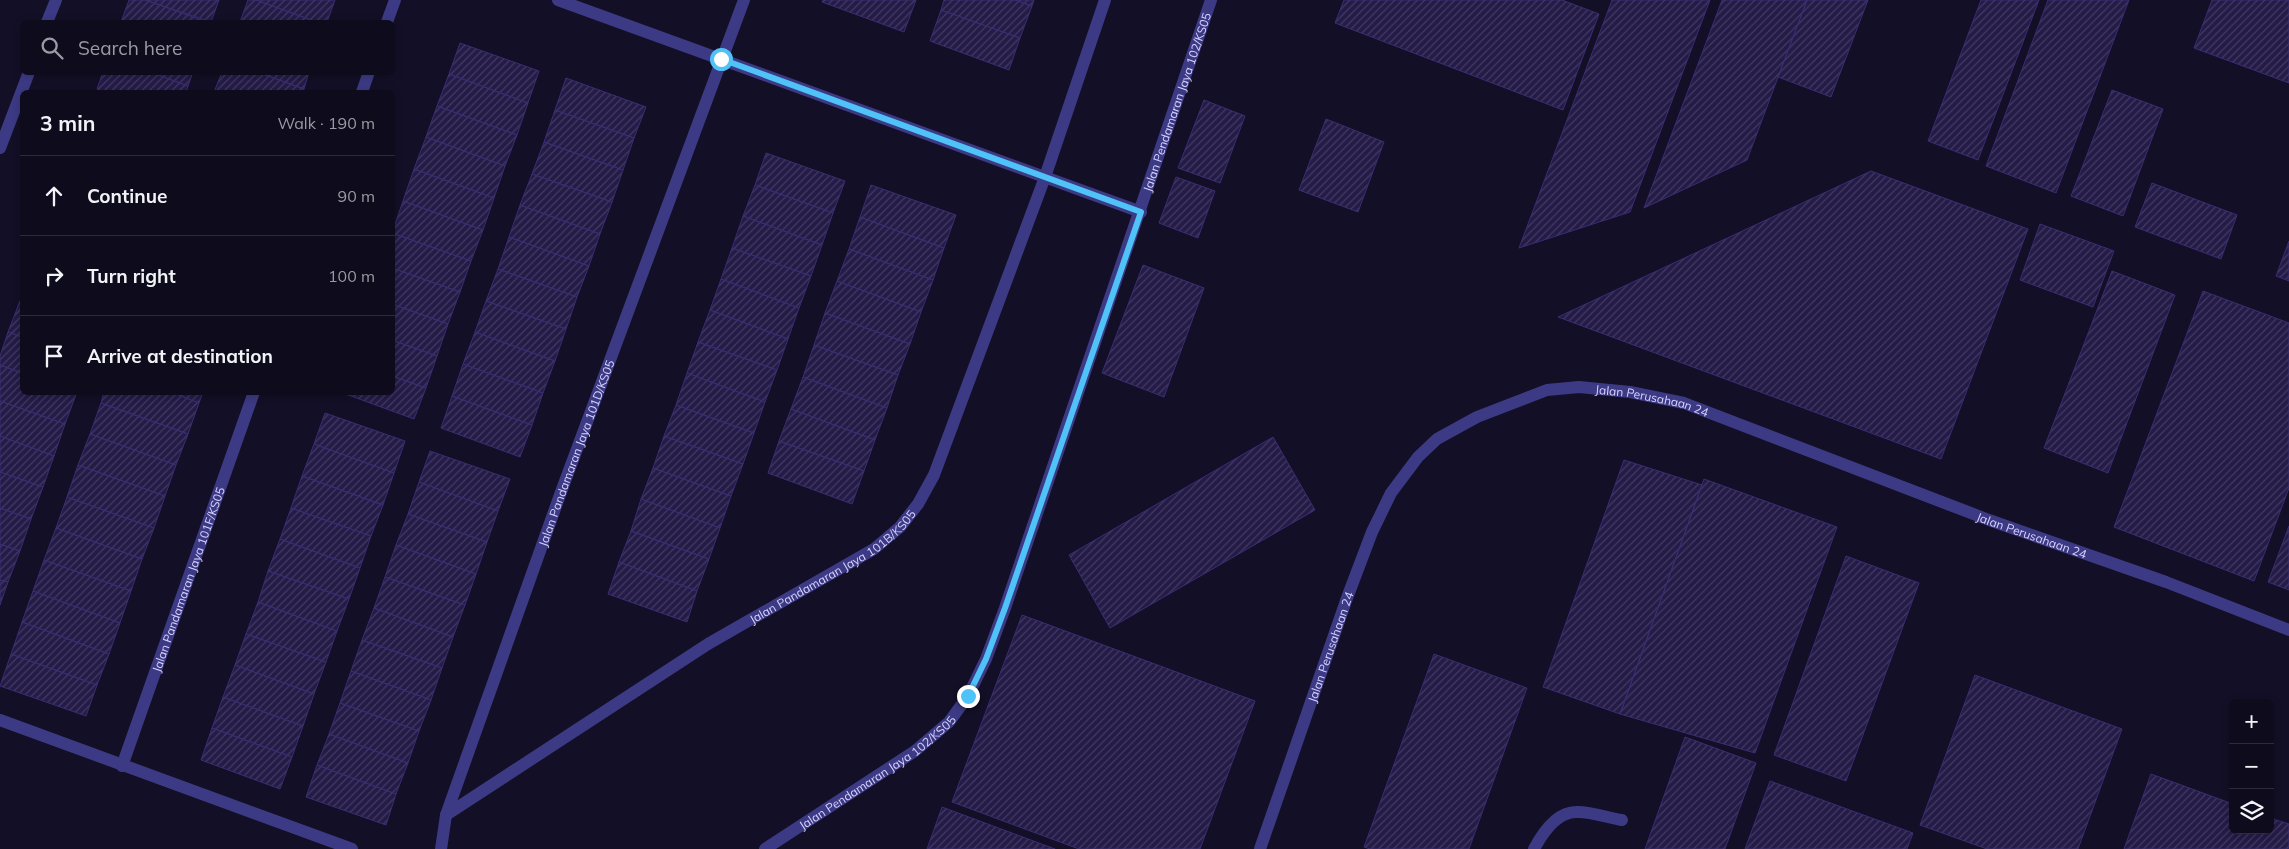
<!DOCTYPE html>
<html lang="en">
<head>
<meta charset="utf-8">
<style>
  :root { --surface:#0e0b1c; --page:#1c1929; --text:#f1f3f6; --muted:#9b9ba3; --line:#2e2b3b }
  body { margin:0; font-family:Mulish,sans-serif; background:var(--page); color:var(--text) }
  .controls { position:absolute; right:15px; bottom:15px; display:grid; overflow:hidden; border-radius:8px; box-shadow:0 2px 8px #0003 }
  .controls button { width:45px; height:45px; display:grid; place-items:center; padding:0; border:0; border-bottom:1px solid var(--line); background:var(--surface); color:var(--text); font:25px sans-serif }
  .stop { position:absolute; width:15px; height:15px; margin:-11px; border:4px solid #4fc3f7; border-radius:50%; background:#fff }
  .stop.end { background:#4fc3f7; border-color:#fff; box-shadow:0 1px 5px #0008 }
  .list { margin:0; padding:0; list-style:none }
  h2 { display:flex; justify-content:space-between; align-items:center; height:65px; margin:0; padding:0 20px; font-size:21px }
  h2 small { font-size:16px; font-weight:400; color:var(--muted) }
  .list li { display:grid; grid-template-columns:32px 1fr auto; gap:15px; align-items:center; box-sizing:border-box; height:80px; padding:0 20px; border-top:1px solid var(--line) }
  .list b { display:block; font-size:19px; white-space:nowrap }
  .list em { font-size:16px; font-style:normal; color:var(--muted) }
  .icon { flex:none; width:28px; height:28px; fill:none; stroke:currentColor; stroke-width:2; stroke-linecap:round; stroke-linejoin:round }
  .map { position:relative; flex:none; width:2289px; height:849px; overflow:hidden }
  .search { position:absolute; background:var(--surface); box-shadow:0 2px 8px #0003; left:20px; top:20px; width:375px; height:55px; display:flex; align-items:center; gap:12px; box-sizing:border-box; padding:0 18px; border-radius:8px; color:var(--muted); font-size:19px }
  .panel { position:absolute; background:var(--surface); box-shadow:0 2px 8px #0003; left:20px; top:90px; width:375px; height:305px; border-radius:8px }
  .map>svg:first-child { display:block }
</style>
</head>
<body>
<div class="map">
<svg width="2289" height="849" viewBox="0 0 2289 849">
  <defs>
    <pattern id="building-hatch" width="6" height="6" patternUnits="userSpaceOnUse" patternTransform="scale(1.25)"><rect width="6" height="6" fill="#241b47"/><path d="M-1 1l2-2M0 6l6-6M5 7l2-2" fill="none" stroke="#433b63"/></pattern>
  </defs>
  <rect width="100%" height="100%" fill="#130f26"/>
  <path fill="url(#building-hatch)" stroke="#3b2d73" d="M129,0H145L207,22H121Z
    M145,0H219L211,22Z
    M248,0H256L317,22H240Z
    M256,0H335L327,22H317Z
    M823,0H916L904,32L822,2Z
    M944,0H1015L1032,6L1020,38L941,10Z
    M1015,0H1034L1032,6Z
    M1344,0H1562L1599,14L1563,110L1335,23Z
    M1612,0H1710L1630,212L1519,248Z
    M1722,0H1807L1747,160L1644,208Z
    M1807,0H1868L1831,97L1778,77Z
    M1981,0H2039L1978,160L1928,141Z
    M2048,0H2129L2056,193L1986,166Z
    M2212,0H2289V83L2194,48Z
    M941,10L1020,38L1009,70L930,41Z
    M460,43L539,71L528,103L449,74Z
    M103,72H150L188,86L186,92H106L97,89Z
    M150,72H193L188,86Z
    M222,72H257L304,89L302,92H214Z
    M257,72H309L304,89Z
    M449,74L528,103L517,135L437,106Z
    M566,78L646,107L634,138L555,110Z
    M2112,90L2163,109L2123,216L2071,196Z
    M1204,100L1245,116L1220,183L1178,168Z
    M437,106L517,135L505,166L426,137Z
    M555,110L634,138L623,170L544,142Z
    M1326,119L1384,142L1358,212L1299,190Z
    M426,137L505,166L494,198L414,169Z
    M544,142L623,170L612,202L532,174Z
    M766,153L845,181L833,213L755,185Z
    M414,169L494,198L483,230L403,201Z
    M1871,171L2028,229L1941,459L1558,317Z
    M532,174L612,202L600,234L520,205Z
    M1176,177L1215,191L1198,238L1159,223Z
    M2152,183L2237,215L2221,259L2135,227Z
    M755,185L833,213L822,245L743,216Z
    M871,185L956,215L944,248L860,217Z
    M403,201L483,230L471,261L392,233Z
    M520,205L600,234L589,266L509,237Z
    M743,216L822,245L811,276L732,248Z
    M860,217L944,248L933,280L849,249Z
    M2040,224L2114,251L2093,307L2020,280Z
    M392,233L471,261L460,292L392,268Z
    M509,237L589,266L577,297L498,269Z
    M2289,241V281L2276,276Z
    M732,248L811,276L799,308L721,279Z
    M849,249L933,280L921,312L837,281Z
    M1143,265L1204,288L1164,397L1102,373Z
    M392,268L460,292L448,324L392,304Z
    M498,269L577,297L566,329L486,301Z
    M2112,271L2175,295L2108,473L2044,448Z
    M721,279L799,308L788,339L710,310Z
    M837,281L921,312L910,344L825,313Z
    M2203,291L2289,323V488L2254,581L2114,527Z
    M20,301L22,302V337L8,332Z
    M486,301L566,329L555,361L475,332Z
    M392,304L448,324L437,356L392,340Z
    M710,310L788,339L777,370L698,342Z
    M825,313L910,344L898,375L814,345Z
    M8,332L22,337V373L0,365V356Z
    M475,332L555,361L543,393L463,364Z
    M392,340L437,356L426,388L392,376Z
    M698,342L777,370L765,402L687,373Z
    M814,345L898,375L887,408L803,377Z
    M463,364L543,393L532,425L452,396Z
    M0,365L22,373V392H77L65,424L0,401Z
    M687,373L765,402L754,433L676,405Z
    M392,376L426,388L414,419L340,392H392Z
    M803,377L887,408L875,440L791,409Z
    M104,392H171L199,403L188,434L101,403Z
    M171,392H203L199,403Z
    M452,396L532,425L520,457L441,428Z
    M0,401L65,424L54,456L0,436Z
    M101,403L188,434L176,465L90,434Z
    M676,405L754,433L743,464L664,436Z
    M791,409L875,440L864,471L779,441Z
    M325,413L405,441L394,473L314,444Z
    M90,434L176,465L165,496L78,465Z
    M0,436L54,456L43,487L0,472Z
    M664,436L743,464L731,496L653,468Z
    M1273,437L1315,510L1110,628L1069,555Z
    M779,441L864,471L852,504L768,473Z
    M314,444L394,473L383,505L302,476Z
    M430,451L510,479L498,511L419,482Z
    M1624,460L1702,485L1620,714L1543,687Z
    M78,465L165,496L154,528L67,497Z
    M653,468L731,496L720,528L641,499Z
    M0,472L43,487L31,519L0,508Z
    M302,476L383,505L371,536L291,508Z
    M1704,479L1837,527L1755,753L1620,714Z
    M419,482L498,511L487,542L408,514Z
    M67,497L154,528L142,559L56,528Z
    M641,499L720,528L709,559L631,531Z
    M0,508L31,519L20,551L0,544Z
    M291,508L371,536L360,568L280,539Z
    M408,514L487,542L476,574L396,545Z
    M2289,526V590L2268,582Z
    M56,528L142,559L131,591L44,560Z
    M631,531L709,559L697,591L619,562Z
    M280,539L360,568L349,599L268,571Z
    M0,544L20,551L8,582L0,580Z
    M396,545L476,574L465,605L385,577Z
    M1846,556L1919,583L1846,781L1774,755Z
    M44,560L131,591L120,623L33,591Z
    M619,562L697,591L687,622L608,594Z
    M268,571L349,599L337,631L258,602Z
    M385,577L465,605L453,637L374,608Z
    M0,580L8,582L0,605Z
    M33,591L120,623L109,654L22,622Z
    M258,602L337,631L326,662L246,634Z
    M374,608L453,637L442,668L362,640Z
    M1022,615L1255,701L1200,849H1079L952,802Z
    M22,622L109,654L97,685L11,654Z
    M246,634L326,662L314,694L235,665Z
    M362,640L442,668L431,700L351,671Z
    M11,654L97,685L86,716L0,686Z
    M1434,654L1527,688L1469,849H1370L1364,847Z
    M235,665L314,694L303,726L223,697Z
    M351,671L431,700L419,731L340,703Z
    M1975,675L2122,729L2078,849H1987L1920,825Z
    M223,697L303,726L292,757L212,728Z
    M340,703L419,731L408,763L329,734Z
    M212,728L292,757L280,789L201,760Z
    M329,734L408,763L396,794L317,765Z
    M1685,737L1756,763L1725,849H1645Z
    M317,765L396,794L386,825L306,797Z
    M2151,774L2233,804V830H2270V818L2289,824V849H2124Z
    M1770,781L1913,833L1907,849H1745Z
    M942,807L1055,849H927Z"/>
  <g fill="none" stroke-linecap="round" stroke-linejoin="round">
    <g stroke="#3d3a85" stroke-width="12">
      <path d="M558,0L1141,212"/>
      <path d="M47,22L56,0"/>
      <path d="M387,22L395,0"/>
      <path d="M362,92L369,72"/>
      <path d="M0,148L29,72"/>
      <path d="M0,720L352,849"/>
      <path id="s1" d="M122,766L254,392"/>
      <path id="s2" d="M446,815L708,644L874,549L900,527L918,504L934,475L1045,177L1105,0"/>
      <path id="s3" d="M441,849L446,815L561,492L744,0"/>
      <path id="s4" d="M765,849L915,751L949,722L968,696L986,659L1005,608L1211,0"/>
      <path id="s5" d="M1260,849L1347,598L1372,532L1391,493L1418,457L1437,439L1477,417L1547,390L1579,387L1630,392L1684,403L1989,520L2166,582L2289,630"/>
      <path d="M1534,849C1542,834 1556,812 1576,812C1590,811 1608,818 1622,820"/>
    </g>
  </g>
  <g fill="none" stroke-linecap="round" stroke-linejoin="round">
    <path stroke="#4fc3f7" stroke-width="6" d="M721,59L1141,212L1005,608L986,659L968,696"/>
  </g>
  <g text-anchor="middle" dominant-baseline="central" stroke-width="5" stroke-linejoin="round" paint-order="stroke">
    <g font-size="12" fill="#d9d4ff" stroke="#130f26">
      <text stroke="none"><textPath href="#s4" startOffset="886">Jalan Pendamaran Jaya 102/KS05</textPath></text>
      <text stroke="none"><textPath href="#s5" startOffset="678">Jalan Perusahaan 24</textPath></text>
      <text stroke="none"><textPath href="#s3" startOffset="419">Jalan Pandamaran Jaya 101D/KS05</textPath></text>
      <text stroke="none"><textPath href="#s5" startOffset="1082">Jalan Perusahaan 24</textPath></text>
      <text stroke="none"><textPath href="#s2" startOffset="460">Jalan Pandamaran Jaya 101B/KS05</textPath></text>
      <text stroke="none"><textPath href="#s1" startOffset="198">Jalan Pandamaran Jaya 101F/KS05</textPath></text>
      <text stroke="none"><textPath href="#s5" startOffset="214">Jalan Perusahaan 24</textPath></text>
      <text stroke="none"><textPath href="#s4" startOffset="136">Jalan Pendamaran Jaya 102/KS05</textPath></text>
    </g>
  </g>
</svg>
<div class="controls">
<button>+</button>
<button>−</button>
<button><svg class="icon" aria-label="layers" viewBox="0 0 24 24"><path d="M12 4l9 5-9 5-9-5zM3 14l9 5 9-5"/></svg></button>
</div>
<div class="stop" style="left:721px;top:59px"></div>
<div class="stop end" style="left:968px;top:696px"></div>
<div class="search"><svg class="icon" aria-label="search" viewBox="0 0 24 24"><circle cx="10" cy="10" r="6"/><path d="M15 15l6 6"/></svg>Search here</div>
<section class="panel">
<h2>3 min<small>Walk · 190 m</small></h2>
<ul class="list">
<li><svg class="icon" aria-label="ahead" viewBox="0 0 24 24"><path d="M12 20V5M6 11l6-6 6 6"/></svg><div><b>Continue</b></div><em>90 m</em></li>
<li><svg class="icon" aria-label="right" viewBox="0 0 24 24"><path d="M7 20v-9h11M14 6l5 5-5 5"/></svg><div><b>Turn right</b></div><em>100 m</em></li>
<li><svg class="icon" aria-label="arrive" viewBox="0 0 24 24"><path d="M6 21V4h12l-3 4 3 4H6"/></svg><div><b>Arrive at destination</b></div></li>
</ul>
</section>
</div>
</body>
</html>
